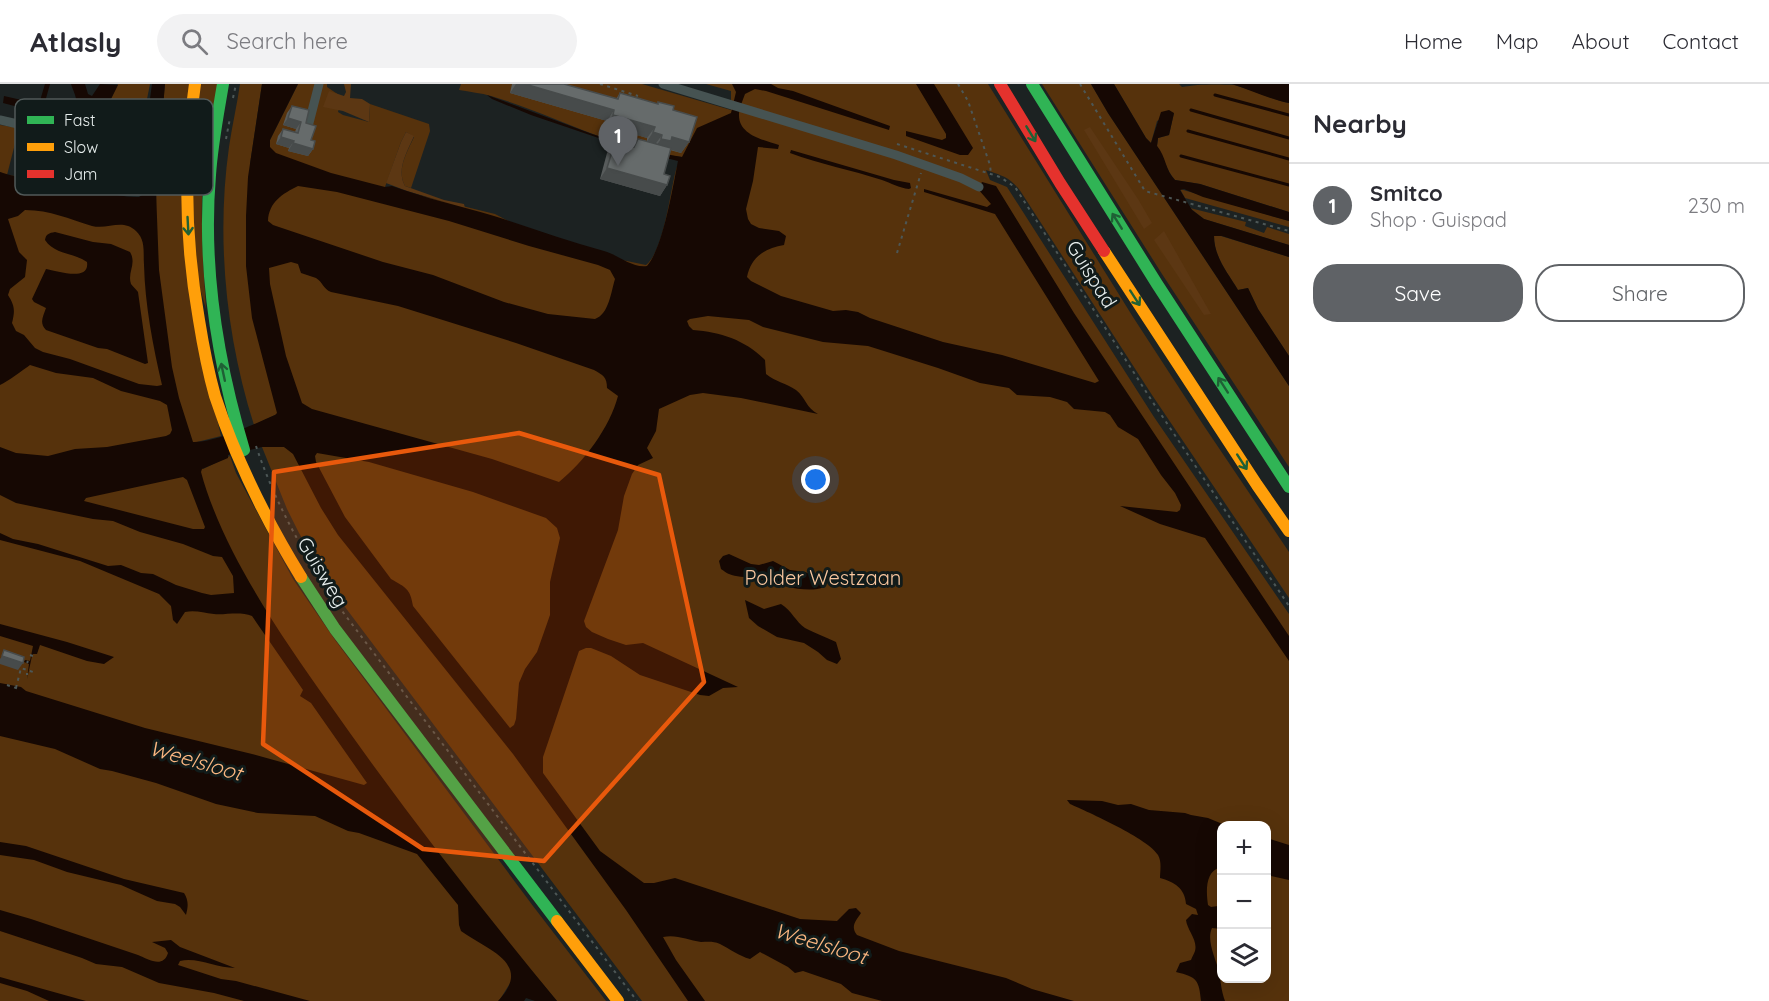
<!DOCTYPE html>
<html lang="en">
<head>
<meta charset="utf-8">
<style>
  :root { --surface:#fff; --page:#f2f2f3; --text:#2b2b33; --muted:#7c7c81; --line:#e1e1e2; --accent:#5f6266 }
  body { margin:0; font-family:Quicksand,sans-serif; background:var(--page); color:var(--text) }
  .controls { position:absolute; right:18px; bottom:18px; display:grid; overflow:hidden; border-radius:12px; box-shadow:0 6px 24px #0002 }
  .controls button { width:54px; height:54px; display:grid; place-items:center; padding:0; border:0; border-bottom:2px solid var(--line); background:var(--surface); color:var(--text); font:30px sans-serif }
  .you { position:absolute; left:816px; top:396px; width:21px; height:21px; margin:-15px; border:4px solid #fff; border-radius:50%; background:#1a73e8; box-shadow:0 0 0 9px #1a73e833 }
  .badge { display:grid; place-items:center; width:39px; height:39px; border-radius:50%; background:var(--accent); color:#fff; font-size:20px; font-weight:700 }
  .pin { position:absolute; translate:-50% -50px; filter:drop-shadow(0 2px 3px #0008) }
  .pin::after { content:''; position:absolute; top:32px; width:21px; height:18px; background:inherit; clip-path:polygon(0 0,100% 0,50% 100%) }
  .list { margin:0; padding:0; list-style:none }
  h2 { display:flex; justify-content:space-between; align-items:center; height:78px; margin:0; padding:0 24px; font-size:26px }
  h2 small { font-size:20px; font-weight:400; color:var(--muted) }
  .list li { display:grid; grid-template-columns:39px 1fr auto; gap:18px; align-items:center; box-sizing:border-box; height:84px; padding:0 24px; border-top:2px solid var(--line) }
  .list b { display:block; font-size:22px; white-space:nowrap }
  .list p { margin:0; font-size:20px; white-space:nowrap; color:var(--muted) }
  .list em { font-size:20px; font-style:normal; color:var(--muted) }
  .actions { display:flex; gap:12px; padding:18px 24px }
  .actions a { flex:1; padding:14px 0; border:2px solid var(--accent); border-radius:24px; text-align:center; font-size:21px; color:var(--accent) }
  .actions .main { background:var(--accent); color:#fff }
  .icon { flex:none; width:33px; height:33px; fill:none; stroke:currentColor; stroke-width:2; stroke-linecap:round; stroke-linejoin:round }
  .map { position:relative; flex:none; width:1289px; height:917px; overflow:hidden }
  header { display:flex; align-items:center; gap:36px; box-sizing:border-box; height:84px; padding:0 30px; background:var(--surface); border-bottom:2px solid var(--line) }
  header strong { font-size:28px }
  nav { display:flex; gap:33px; margin-inline-start:auto; font-size:21px }
  .search { width:420px; height:54px; background:var(--page); display:flex; align-items:center; gap:15px; box-sizing:border-box; padding:0 21px; border-radius:33px; color:var(--muted); font-size:22px }
  main { display:flex }
  aside { flex:1; background:var(--surface) }
  .map>svg:first-child { display:block }
</style>
</head>
<body>
<header>
<strong>Atlasly</strong>
<div class="search"><svg class="icon" aria-label="search" viewBox="0 0 24 24"><circle cx="10" cy="10" r="6"/><path d="M15 15l6 6"/></svg>Search here</div>
<nav><a>Home</a><a>Map</a><a>About</a><a>Contact</a></nav>
</header>
<main>
<div class="map">
<svg width="1289" height="917" viewBox="0 0 1289 917">
  <rect width="100%" height="100%" fill="#1c2222"/>
  <path fill="#56320c" fill-rule="evenodd" d="M118,0H150L135,75L108,68L106,71L89,67L93,43L87,41C87,34 88,25 95,23L103,25L107,23Z
    M165,0H190L185,25L181,99L217,335L221,352L197,358L203,385L230,372L236,389L293,495L335,556L533,822L606,917H557L520,873L512,896L499,917H0V90L2,89L0,88V41L19,44L7,91L45,96L101,112L138,114L156,124L157,77Z
    M198,0H219C212,38 204,76 202,115C201,151 204,189 206,225L197,194L193,144V59Z
    M240,0H262L250,80L270,63V56L298,0H327V3L342,13L338,28L343,31L369,38L370,20L429,40L430,47L411,104L405,102C396,86 407,68 414,53L406,48L401,58L385,103L495,130L510,138L622,176L646,181C664,167 670,108 676,86C677,81 680,78 682,73C615,66 555,31 491,12C481,9 470,8 459,6L461,0H642L731,26V7L706,0H988L1133,233L1202,339L1289,468V514L1152,311L1021,108C1010,93 1003,92 986,86L990,96L1007,103L1154,333L1289,530V917H642L345,523L320,486L299,449L287,425L262,363H284L287,364L275,331L254,341C226,253 216,155 229,63C232,42 237,21 240,0ZM1222,742H1266V894H1222Z
    M1042,0H1091L1108,29L1289,302V383L1162,190Z
    M1114,0H1179L1182,3C1196,0 1219,0 1234,1C1253,6 1270,15 1289,19V128L1200,100L1175,96C1166,86 1164,73 1157,62L1158,54L1169,51L1174,29L1157,37L1151,59L1146,54Z
    M1180,105L1289,137V143L1185,114Z
    M1190,124L1246,138L1245,142L1264,149L1267,143L1289,150V161L1204,135Z
    M1214,152H1221L1289,173V272L1258,225L1248,204L1238,206C1228,189 1214,173 1214,152Z"/>
  <path fill="#5c3713" d="M344,0H351L350,14L362,15L370,20L369,38L343,27L323,23L329,7L344,12L346,8Z
    M1090,43L1138,115L1152,139L1144,145L1084,46Z
    M406,48L414,52C407,68 396,86 405,102L444,116L464,120L465,124L407,107L386,99L401,58Z
    M1164,147L1211,230L1204,231L1154,156Z"/>
  <path fill="#160803" fill-rule="evenodd" d="M45,0H50L45,18L47,21L72,29C80,17 75,12 71,0H85L88,10L92,12L100,0L118,1L107,23L104,25L95,23L92,24L87,35V41L3,19L4,12L39,20Z
    M152,0H165L156,107L159,186L172,283L179,314L193,358C215,359 254,340 275,331L277,329L252,234L246,182V132L248,93L262,0H298L270,56V63L276,69L331,89L385,103L392,102C425,114 460,122 494,132C531,144 567,157 604,167C619,171 631,184 647,182C663,164 673,102 678,77L631,65L531,31L492,15L487,11L592,50L642,66L682,73L697,44L731,29L736,8L732,0H771L778,4L793,7L890,42L889,46L766,7L755,5L745,10C743,16 739,24 739,30C738,51 764,56 779,61L778,65L758,63L753,97L746,125L748,135L751,140L759,144L779,147L786,152L784,161C765,164 751,173 747,193L751,197L781,212L833,227L846,226L858,228L870,234L943,258L1002,271L1095,299L1099,297L995,130L924,108V105L987,123L991,120L978,105L982,98L996,102L1074,229L1289,552V577L1205,454L1160,440L1120,422L1177,428L1180,426L1181,421L1175,409L1161,391L1138,355L1118,343L1110,331L1105,328L1074,325L1067,318L1050,313L1017,311L1009,304L980,299L938,284L868,262L823,258L763,243L749,236L708,232L690,235L687,237L689,242L693,246C721,248 745,256 765,276L766,290C776,298 786,299 796,306C806,314 806,324 818,330L741,314L703,309L690,311L659,325L656,347L647,364L653,374L638,381L632,390L624,412L618,446L584,537L586,543L592,548L608,555L626,561L643,559L738,603L723,604L709,612L700,611L640,591L611,572L591,564H586L579,567L543,673V689L600,767L644,799H654L675,794L800,835L837,837L849,825L856,824L861,829C856,837 850,842 857,851L899,867L1006,894L1032,905L1074,917H882L852,909L841,900L803,887L795,889L788,883L760,868L750,875C739,872 730,865 720,860C713,857 708,858 701,858C688,856 676,850 663,853L676,876L705,917H688L626,826L513,670L338,451L321,424L293,370L284,363H262L228,371V374L202,385L201,388C222,466 281,552 328,618C400,721 477,820 557,917H535L526,914L524,917H498C534,879 487,866 461,847L459,841L458,821L417,770L359,749L348,747L315,732L258,729L216,720L156,699L112,687L100,685L55,665L0,652V599L21,603L26,607L145,644L252,670L364,701L367,699L311,619L300,612L303,606L252,532C240,527 226,531 214,530C203,529 196,526 185,528L177,540L173,536L171,522L159,510L80,477L0,456V449L13,455L38,460L108,482L121,481L141,489L153,490L176,501L202,509L211,511L234,509L233,492L222,473L213,472L183,460L140,448L113,437L93,435L16,419L0,411V363L16,369L48,372L75,365L107,363L166,352L170,350L172,346L167,321L160,317L121,307L93,294L56,289L30,281C23,286 7,298 0,301V88C21,96 44,94 65,98C90,102 114,114 139,113L142,111L145,52ZM298,102L337,108L449,137L529,162L598,181L610,186L615,195C611,208 609,230 595,235L548,230L504,218L433,191L383,178L273,141L268,137C269,118 282,110 298,102ZM25,126C51,126 68,135 92,142C108,146 122,134 136,147C146,156 143,169 144,181C145,221 153,262 162,301L157,302L139,300L70,275L43,268L35,264L24,251L16,247L12,239C15,227 15,222 8,211L10,205L25,193L27,176L19,168L8,135L18,132ZM291,178L298,180L301,189C306,191 311,192 316,194C323,198 323,205 331,208L398,222L516,259L594,286C603,291 607,293 607,304L618,312C610,343 584,378 559,398L492,375L312,325L302,319L286,272L270,200L269,184ZM317,369L369,378L473,408L546,434L557,444L560,454L550,498V531L537,568L525,585L519,599L516,635L514,641L510,644L413,522C410,504 406,504 391,495L345,433L316,378L315,372ZM183,393L187,396L205,443L204,445H193L84,417L86,414Z
    M916,0H934L973,64L968,71H960L906,52V47L942,56L946,54V50Z
    M1091,0H1114L1146,54L1151,59L1161,28L1169,26L1174,29L1169,51L1158,54L1157,62C1166,72 1165,86 1175,96L1200,100L1289,128V137L1203,113L1184,105L1180,106L1192,126L1204,135L1289,161V173L1222,152H1214C1214,173 1228,189 1238,206L1248,204L1258,225L1289,272V302L1108,29Z
    M1232,0H1289V19C1269,15 1251,6 1232,0Z
    M791,66L894,96L910,99L911,104L909,105C899,104 891,99 882,96C851,86 820,80 790,69Z
    M55,148L93,158L111,160L130,168C137,180 127,188 131,200C133,203 136,205 138,208L148,279L145,280L107,265L98,264L46,246C39,239 43,233 46,224L34,218L32,215L46,185C57,187 90,198 87,178C73,168 55,171 45,156C46,150 49,149 55,148Z
    M729,470L751,480L759,481L773,477L790,486L805,488L822,495L824,503C806,511 772,498 753,494C745,493 736,493 729,490C728,490 721,485 721,485L719,477L723,472Z
    M745,516L764,525L781,520C792,527 796,538 805,544C814,549 826,553 836,558L841,575L837,580L827,576L818,568L804,559L777,553L758,542L749,534Z
    M0,540L67,558L114,573L104,580L87,577L40,561L37,570H33L32,572L27,595L29,580L24,578L25,576L30,577L33,562L0,552Z
    M1067,716L1102,717L1118,721L1131,720L1149,726L1185,729L1191,731L1208,734L1225,741L1222,742L1221,783C1205,787 1206,807 1208,821L1211,823L1218,822L1221,828V845L1212,844C1206,857 1216,875 1219,888C1221,898 1221,906 1225,917H1201C1199,896 1197,893 1176,888L1180,879L1191,876C1192,873 1194,870 1195,867C1198,856 1187,846 1186,836L1192,830L1198,831L1196,825L1186,820C1185,804 1174,798 1160,794C1160,787 1162,778 1158,771C1149,755 1088,728 1070,720Z
    M1267,754L1289,761V796L1267,791Z
    M0,758L26,762L124,795L184,809C189,817 188,823 186,831L180,823L175,820L157,817L121,801L67,788L34,776L0,771Z
    M0,826L31,835L138,871C148,875 163,885 168,869L165,864L152,858L171,856L180,863L235,884C216,884 198,873 180,877L178,881L221,895L236,897L310,917H244L214,909L159,899L122,883L96,880L82,874L0,847Z
    M0,893L86,917H49L27,907L0,899Z"/>
  <g fill="none" stroke-linecap="round" stroke-linejoin="round">
    <path stroke="#160803" stroke-width="3" d="M1215,11L1289,31
      M1191,26L1289,54
      M1188,47L1289,75
      M1181,72L1289,101"/>
    <path stroke="#4d5756" stroke-width="2" stroke-dasharray="3 4.5" stroke-linecap="butt" d="M600,0L638,12
      M958,0L968,17L990,81L991,90
      M1080,0L1145,107L1289,147
      M233,14L236,0
      M226,55L230,34
      M897,60L1000,93L1015,103L1152,317L1289,522
      M897,169L921,89
      M256,362C275,419 304,470 336,519L637,917
      M30,571L33,572
      M27,579L28,577
      M26,590H28
      M7,601L19,605
      M16,604L21,584L33,588"/>
    <path stroke="#465352" stroke-width="9" d="M663,0L896,71L961,94L979,103
      M0,36L22,41
      M309,39L319,0"/>
    <path stroke="#30b455" stroke-width="12" d="M223,0C218,30 212,60 210,91C202,185 217,276 244,366
      M1032,0L1157,200L1289,403
      M301,493L335,545L557,837"/>
    <path stroke="#ff9f0a" stroke-width="12" d="M195,0C183,79 185,157 199,236C203,261 208,287 215,312C236,376 266,436 301,493
      M1104,167L1257,401L1289,447
      M557,837L618,917"/>
    <path stroke="#e5322d" stroke-width="12" d="M1000,0L1060,99L1104,167"/>
  </g>
  <path fill="#585c5c" d="M512,0H564L616,15L620,9L657,20L658,18L673,26L689,58L681,69L670,66L664,90L667,101L660,112L600,95L607,69L615,58L632,63L638,55L647,57V54L606,42L607,37L510,9Z
    M292,22L306,39L313,65L308,72L288,67L289,64L276,60L278,52L283,45L295,48L296,45L283,41L287,29Z
    M78,33L88,38L90,49L88,52H85L80,61L68,58L73,40Z
    M43,43L62,67L56,74L33,69L38,51Z
    M117,66L118,110L104,107L112,73Z
    M68,72L91,86L86,94L61,88L63,79Z"/>
  <path fill="#474b4b" d="M516,0H525L614,26L607,37L510,9Z
    M613,31L655,43L647,54L606,42Z
    M288,34L301,38L296,45L283,41Z
    M653,48L662,51L654,62L646,59Z
    M74,51L85,53L80,61L68,58Z
    M281,53L294,57L289,64L276,60Z
    M672,53L689,58L681,69L666,64L654,65L661,55Z
    M293,59L313,65L308,72L288,67Z
    M39,62L62,67L56,74L33,69Z
    M66,81L91,86L86,94L61,88Z
    M607,84L667,101L660,112L600,95Z
    M109,100L123,103L118,110L104,107Z
    M2,572L23,579L18,586L0,580V575Z"/>
  <path fill="#666b6b" stroke="#474b4b" stroke-width="1.5" d="M525,0H564L618,15L620,9L658,20V18L674,22L673,26L697,33L689,58L672,53L671,57L661,55L662,51L653,48L655,43L613,31L614,26Z
    M292,22L309,26L306,39L316,42L311,56L315,57L313,65L293,59L294,57L281,53L283,45L298,49L301,38L288,34Z
    M638,55L671,64L664,90L670,92L667,101L607,84L615,58L634,63Z
    M4,566L24,573L23,579L2,572Z"/>
  <defs><path id="oneway-shaft" d="M-6 0H5M1.5-3L5.5 0L1.5 3" fill="none" stroke-width="1.6" stroke-linecap="round" stroke-linejoin="round" transform="scale(1.5)"/></defs>
  <g stroke="#1f6035">
    <use href="#oneway-shaft" transform="translate(1031 50) rotate(59)"/>
    <use href="#oneway-shaft" transform="translate(1117 137) rotate(-122)"/>
    <use href="#oneway-shaft" transform="translate(188 142) rotate(87)"/>
    <use href="#oneway-shaft" transform="translate(1135 214) rotate(57)"/>
    <use href="#oneway-shaft" transform="translate(223 288) rotate(-102)"/>
    <use href="#oneway-shaft" transform="translate(1223 301) rotate(-123)"/>
    <use href="#oneway-shaft" transform="translate(1242 378) rotate(57)"/>
  </g>
  <path fill="#e8590c" fill-opacity="0.2" stroke="#e8590c" stroke-width="4.5" stroke-linejoin="round" d="M519,349L659,391L704,598L544,777L423,765L263,660L274,388Z"/>
  <g text-anchor="middle" dominant-baseline="central" stroke-width="6" stroke-linejoin="round" paint-order="stroke">
    <g font-size="20" fill="#e6edec" stroke="#111b1a">
      <text transform="translate(1092 190) rotate(58)">Guispad</text>
      <text transform="translate(323 488) rotate(59)">Guisweg</text>
    </g>
    <g font-size="20" fill="#fac79f" stroke="#111b1a">
      <text x="823" y="493">Polder Westzaan</text>
    </g>
    <g font-size="21" font-style="italic" fill="#fbb781" stroke="#111b1a">
      <text transform="translate(196 676) rotate(16)">Weelsloot</text>
      <text transform="translate(821 859) rotate(17)">Weelsloot</text>
    </g>
  </g>
  <rect x="15" y="15" width="198" height="96" rx="9" fill="#111b1a" stroke="#515a59" stroke-width="1.5"/>
  <rect x="27" y="32" width="27" height="8" fill="#30b455"/>
  <rect x="27" y="59" width="27" height="8" fill="#ff9f0a"/>
  <rect x="27" y="86" width="27" height="8" fill="#e5322d"/>
  <g font-size="16" fill="#e6edec">
    <text x="64" y="42">Fast</text>
    <text x="64" y="69">Slow</text>
    <text x="64" y="96">Jam</text>
  </g>
</svg>
<div class="controls">
<button>+</button>
<button>−</button>
<button><svg class="icon" aria-label="layers" viewBox="0 0 24 24"><path d="M12 4l9 5-9 5-9-5zM3 14l9 5 9-5"/></svg></button>
</div>
<div class="you"></div>
<div class="pin badge" style="left:618px;top:82px">1</div>
</div>
<aside>
<h2>Nearby<small></small></h2>
<ul class="list">
<li><span class="badge">1</span><div><b>Smitco</b><p>Shop · Guispad</p></div><em>230 m</em></li>
</ul>
<div class="actions"><a class="main">Save</a><a>Share</a></div>
</aside>
</main>
</body>
</html>
